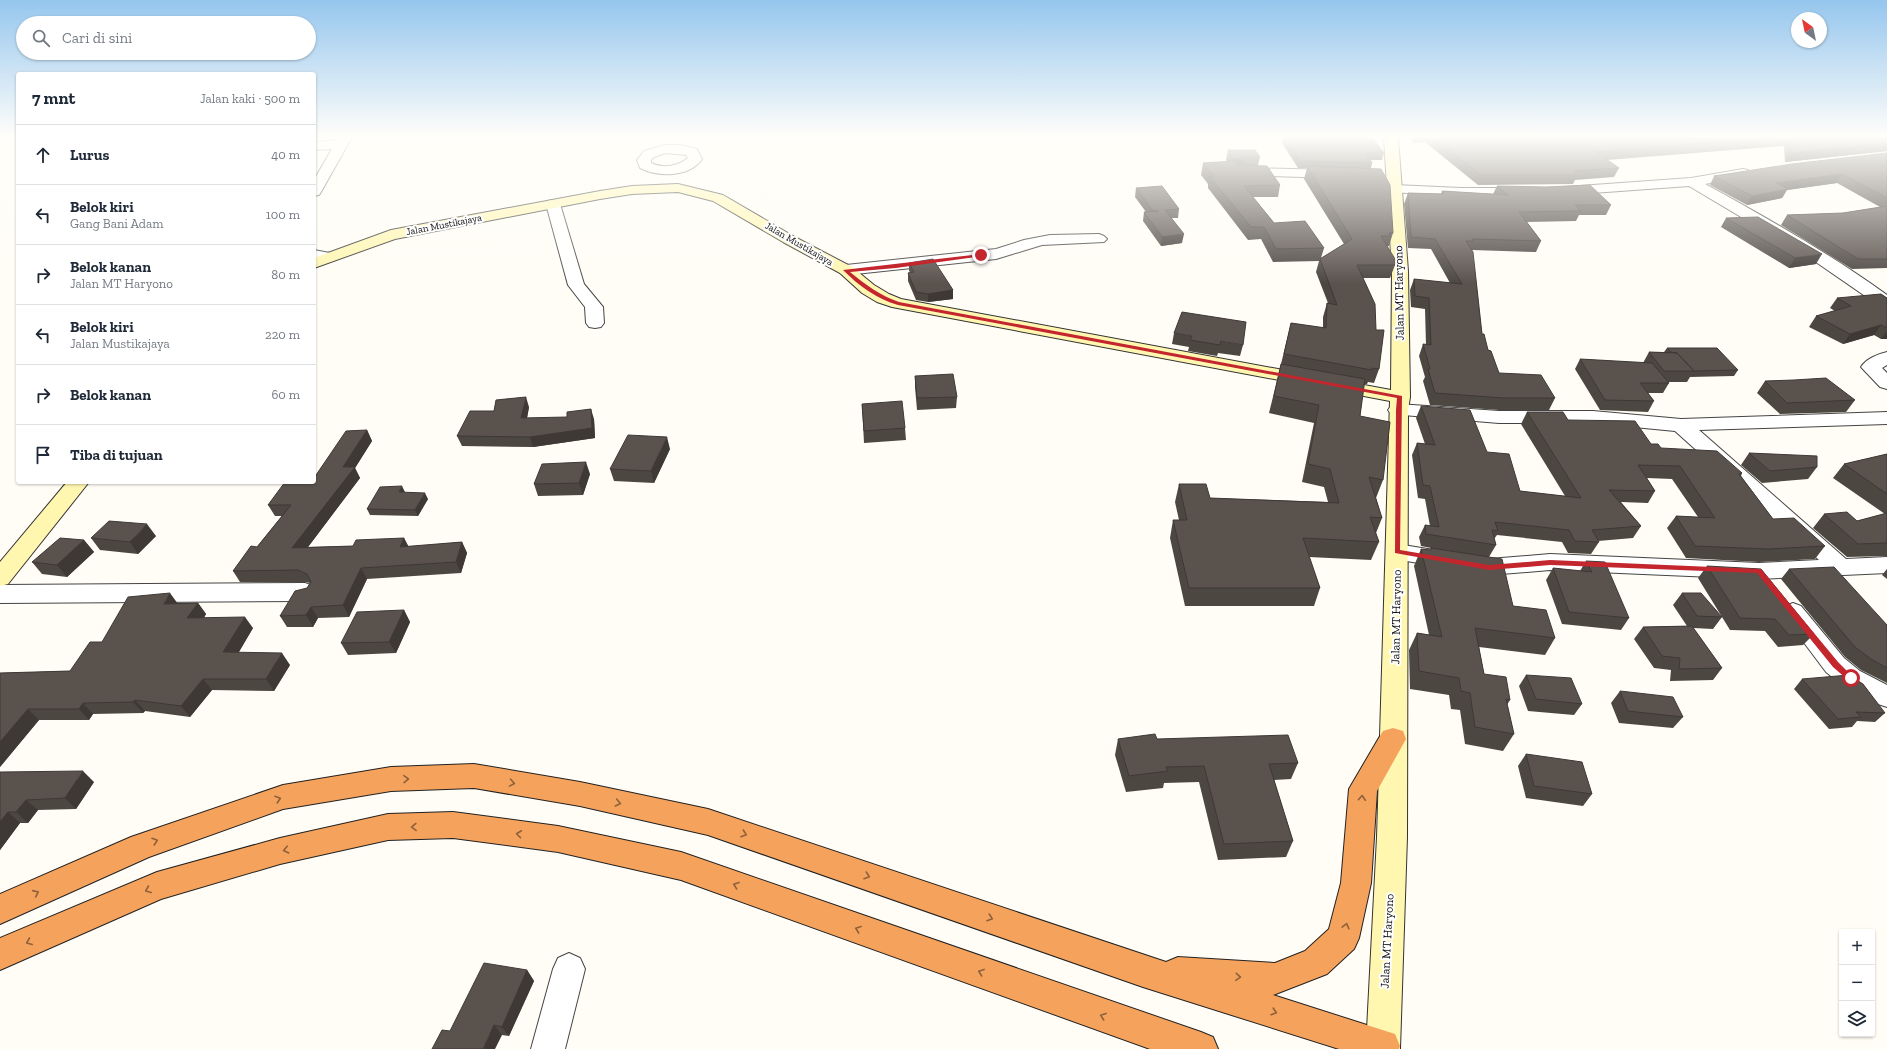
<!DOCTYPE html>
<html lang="id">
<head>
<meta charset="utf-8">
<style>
  :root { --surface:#fff; --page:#f2f2f3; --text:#1f2937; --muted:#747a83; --line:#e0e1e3 }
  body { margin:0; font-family:"Zilla Slab",serif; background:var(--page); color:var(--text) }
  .controls { position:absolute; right:12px; bottom:12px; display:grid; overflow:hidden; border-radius:4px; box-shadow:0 1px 3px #0004 }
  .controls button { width:36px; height:36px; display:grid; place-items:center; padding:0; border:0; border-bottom:1px solid var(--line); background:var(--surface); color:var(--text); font:20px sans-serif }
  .compass { position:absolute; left:1791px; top:12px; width:36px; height:36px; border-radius:50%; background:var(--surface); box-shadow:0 1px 3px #0004; rotate:327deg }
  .stop { position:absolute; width:12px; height:12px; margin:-9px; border:3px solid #c4262e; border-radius:50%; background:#fff }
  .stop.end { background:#c4262e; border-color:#fff; box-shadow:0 1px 4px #0008 }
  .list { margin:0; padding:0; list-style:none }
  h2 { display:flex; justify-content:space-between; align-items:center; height:52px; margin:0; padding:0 16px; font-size:17px }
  h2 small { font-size:13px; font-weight:400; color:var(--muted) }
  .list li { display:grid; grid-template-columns:26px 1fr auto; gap:12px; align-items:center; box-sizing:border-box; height:60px; padding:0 16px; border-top:1px solid var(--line) }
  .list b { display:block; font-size:15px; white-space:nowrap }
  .list p { margin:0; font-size:13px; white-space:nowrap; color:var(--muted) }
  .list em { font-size:13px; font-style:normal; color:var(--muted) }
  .icon { flex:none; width:22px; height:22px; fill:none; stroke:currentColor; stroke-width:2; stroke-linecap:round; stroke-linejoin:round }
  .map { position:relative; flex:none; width:1887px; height:1049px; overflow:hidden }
  .search { position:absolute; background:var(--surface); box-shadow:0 1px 3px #0004; left:16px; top:16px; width:300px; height:44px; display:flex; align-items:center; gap:10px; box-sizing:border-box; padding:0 14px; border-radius:22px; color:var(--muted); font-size:15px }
  .panel { position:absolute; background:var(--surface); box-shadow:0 1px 3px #0004; left:16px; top:72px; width:300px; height:412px; border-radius:4px }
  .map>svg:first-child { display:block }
</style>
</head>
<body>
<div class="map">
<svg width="1887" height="1049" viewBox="0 0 1887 1049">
  <rect width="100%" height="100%" fill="#fffdf5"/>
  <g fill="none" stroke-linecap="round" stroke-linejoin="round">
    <g stroke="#444" stroke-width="2">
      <path id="street" d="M339,137H352L321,192L319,195L314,196V180L332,149L314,150V142L337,140Z
        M665,145H680L697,149L702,159C689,178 658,177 640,168L637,160L644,151ZM666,153L686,155L688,158C678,166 663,169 651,163V160L654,157Z
        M1242,168L1335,170L1340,171L1342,174L1340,177L1335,178L1237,175L1235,172L1237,169Z
        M1743,169L1748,170L1750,173L1748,176L1705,184C1767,218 1829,253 1887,295V308L1881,307L1810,258L1689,186L1565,195L1560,194L1558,191L1560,188L1565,187L1691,178Z
        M1395,185L1461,188H1524L1529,189L1531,192L1529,195L1524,196H1461L1390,192L1388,189L1390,186Z
        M553,200L558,201L560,204L584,284L603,307L604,323L601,327L595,328L589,327L586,323L585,307L568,285L546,204L548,201Z
        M1099,234L1104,236L1107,239L1104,242L1042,245L996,259L846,275L840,273L838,270L840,267L846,265L996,249L1024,240L1050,235Z
        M314,250L335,254L337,257L335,260L329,262L314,260Z
        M1887,352V365L1882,368L1887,373V389L1880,387L1861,367C1866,359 1878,354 1887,352Z
        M1398,404L1499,411H1593L1681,419L1887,412V424L1699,430L1846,559L1887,557V573L1759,579L1550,570L1489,575L1389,558L1386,552L1389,546L1397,544L1489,559L1550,554L1759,563L1819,560L1675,431L1593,423H1499L1391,414L1388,410L1391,406Z
        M305,583L313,586L317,592L313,598L305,601L0,603V585Z
        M1793,603L1801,606L1844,658L1860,671L1887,685V707L1878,704L1842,685L1826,672L1781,612L1785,606Z
        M569,953L580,958L585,969L565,1049H531L553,969L558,958Z"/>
    </g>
    <g stroke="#333" stroke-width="2">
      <path id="secondary" d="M1384,137H1398L1408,271L1410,397L1408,410L1407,837L1400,1049H1366L1377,837L1390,401L892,307L877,302L862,293L840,273L783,242L713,201L678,192L632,194L600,199L395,239L314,268V258L391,230L600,191L632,186L678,184L723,195L793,236L852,267L874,285L889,294L901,299L1391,390L1392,271Z
        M67,482H89L8,584L0,586V562Z"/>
    </g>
    <g stroke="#222" stroke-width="2">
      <path id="highway" d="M1393,728L1403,731L1406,739L1377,791L1371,883L1359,938L1354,949L1327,974L1273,995L1395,1034L1400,1046L1399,1049H1339L1143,987L708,835L580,806L474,788L391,791L283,809L149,857L0,924V894L131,837L283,785L391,767L474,764L580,782L708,809L1166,962L1178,957L1275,963L1305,951L1329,929L1341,883L1349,789L1383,731Z
        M453,812L558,826L681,852L1201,1032L1213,1037L1218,1049H1150L681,880L558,852L453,838L388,840L280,864L161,899L0,970V938L157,872L280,838L388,814Z"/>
    </g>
    <use href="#street" fill="#fff" fill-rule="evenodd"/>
    <use href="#secondary" fill="#fff6b0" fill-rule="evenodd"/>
    <use href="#highway" fill="#f5a25d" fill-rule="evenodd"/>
  </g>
  <path fill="#4d4742" d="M1283,137L1384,153L1382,160H1371L1372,163L1371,168L1393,233L1389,246H1387L1395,265L1390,278H1363L1379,369L1374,383L1368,382L1367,384H1364L1360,416L1383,480L1376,498L1382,518L1376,533L1379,542L1371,560L1309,557L1320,588L1314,606H1185L1170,538L1173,520H1179L1175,502L1179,484L1210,498L1328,502L1324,487L1302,482L1314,423L1269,413L1291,323L1323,328V317L1327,303H1328L1316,272L1319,261L1273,262L1261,239L1248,240L1208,188V184L1201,175L1203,163L1227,162L1226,160L1228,150L1260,157L1258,165L1280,185L1278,197H1253L1274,223L1324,248L1321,258L1344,244L1304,179L1307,168H1298L1282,143Z
    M1409,137H1887V151L1785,162L1784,146L1607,160L1619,168L1614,177L1575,180L1573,184L1478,185L1425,142L1413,143Z
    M1887,153V268L1852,269L1781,225L1787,215L1843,213L1880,207L1837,183L1787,190L1782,198L1747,205L1710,185L1714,176Z
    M1497,186L1611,205L1606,215H1579L1576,221L1527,222L1541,241L1536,252L1472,250L1482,334L1488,350L1499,373L1555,398L1549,410H1499L1430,405L1423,381L1425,377L1419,356L1423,344L1426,345L1425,309L1411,307L1410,290L1414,279L1450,283L1431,249L1408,248L1404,204L1408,193L1441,194L1442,191L1493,194Z
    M1136,188L1179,209L1178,218H1172L1182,243L1161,246L1143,221L1144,212H1146L1135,197Z
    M1726,218L1816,264L1789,268L1721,227Z
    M909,263L953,290V299L928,302L916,300L908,281V273L910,272L909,271Z
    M1837,298H1887V339H1881L1874,335L1843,344L1809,327L1816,316L1835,311L1830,308Z
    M1174,333L1243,345L1240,356L1218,353L1217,356L1188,351L1189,347L1172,344Z
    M1667,348L1738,370L1734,376L1690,377L1687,382H1669V383L1663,393H1648L1654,401L1648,412L1600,410L1575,369L1580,359L1643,363L1649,352H1664Z
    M915,376L957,397L956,408L917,410L915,387Z
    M1765,381L1855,400L1846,412L1780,414L1757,393Z
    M862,404L905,428L906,440L864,443Z
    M1421,406L1487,452L1520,491L1565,496L1521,424L1527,412L1568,420L1651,444L1661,448L1742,473L1741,476L1773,519L1825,546L1815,559L1759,562L1686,558L1667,528L1676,516L1698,517L1672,479L1647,478L1655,491L1648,503L1621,502L1641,526L1633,538L1598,541L1599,542L1591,554L1568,553L1562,542L1497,535L1494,539L1496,545L1489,557L1513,606L1555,638L1545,655L1479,647L1484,674L1510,700L1507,705L1514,734L1503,751L1465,744L1460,710L1451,709L1449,695L1410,689L1409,650L1417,633L1429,635L1414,566L1421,549L1430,550L1431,548L1441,550L1421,546L1419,537L1425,525L1430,526L1425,499L1418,498L1412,455L1417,443L1425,444L1416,418Z
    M529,407L527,418L594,419L595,438L533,447L462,446L457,436L494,411Z
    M367,430L372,441L355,468L360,478L308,547L353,546L404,538L408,547L462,542L467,553L461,573L367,579L349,617L318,618L313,627H287L280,616L307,588L310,583L305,582H240L233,571L257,547L282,516H275L268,505L314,482Z
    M670,449L654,483L614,481L610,469Z
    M1749,453L1817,467L1808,479L1762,483L1741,465Z
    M1887,454V556L1847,557L1813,528L1824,514L1857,521L1885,514L1833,478L1844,464Z
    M590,474L583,495L538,496L534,484Z
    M405,493L428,499L418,516L370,515L367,509Z
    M156,536L138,554L100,550L91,538Z
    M84,540L94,552L67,577L42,574L32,562Z
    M1586,561L1629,618L1621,630L1562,624L1546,580L1553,568L1580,571Z
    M1707,566L1814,634L1803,645L1778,647L1765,631L1730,630L1722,617L1713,629L1693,628L1722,668L1713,680L1670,681L1671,670L1654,668L1634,639L1643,627L1687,626L1673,605L1682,593L1722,617L1698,578Z
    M1789,569L1887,625V683L1861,670L1845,657L1781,579Z
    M1887,569V579L1882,575Z
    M178,603H198L206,614L204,618L253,628L238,653L290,665L274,691L212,690L190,717L145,711L143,713L93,714L89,720H39L0,767V673L70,671L102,642Z
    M404,610L410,622L396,653L348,655L341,643Z
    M1526,675L1582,704L1574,715L1528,711L1519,686Z
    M1802,679L1885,713L1875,722L1857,721L1852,727L1829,729L1794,689Z
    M1620,691L1683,717L1673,728L1619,723L1611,703Z
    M1118,739H1157L1298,763L1291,779L1274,780L1293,841L1286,857L1218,860L1199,782L1164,783L1163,788L1126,792L1115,755Z
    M1526,754L1592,794L1583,806L1526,798L1518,766Z
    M0,772L94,782L76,809L38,810L28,823H20L0,850Z
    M527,970L534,981L509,1036L502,1035L450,1031Z"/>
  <path fill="#3f3936" d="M1887,143V151L1785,162L1791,153Z
    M1242,157L1240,167L1232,170L1234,160L1237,158Z
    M1842,174L1837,183L1787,190L1782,198L1747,205L1752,196L1776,183Z
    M1184,234L1182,243L1161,246L1162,237Z
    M1822,254L1816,264L1789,268L1795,258Z
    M953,290V299L928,302V294Z
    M1881,325L1874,335L1843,344L1850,334Z
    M1887,331V339H1881Z
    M526,397L529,407L525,429L521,418Z
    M591,409L594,419L595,438L533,447L530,437Z
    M367,430L372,441L355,468L360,478L299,559L292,548L343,467Z
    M667,437L670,449L654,483L651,471Z
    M586,462L590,474L583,495L579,483Z
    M402,486L405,492H399Z
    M425,493L428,499L418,516L415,510Z
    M147,524L156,536L138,554L130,542Z
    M404,538L410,549L400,547Z
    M84,540L94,552L67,577L57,565Z
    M462,542L467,553L461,573L456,562Z
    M361,568L367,579L349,617L343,605Z
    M170,593L178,604H164Z
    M198,603L206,614L196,629L187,618Z
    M311,607L318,618L313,627L306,615Z
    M404,610L410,622L396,653L389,642Z
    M245,617L253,628L232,664L223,652Z
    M282,653L290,665L274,691L266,679Z
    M203,679L212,690L190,717L181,706Z
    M135,700L145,711L143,713L133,702Z
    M83,703L93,714L89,720L79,709Z
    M28,709L39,720L0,767V742Z
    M83,771L94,782L76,809L65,798Z
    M26,800L38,810L28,823L16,812Z
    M8,812L20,823L0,850V822Z
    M527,970L534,981L509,1036L502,1027Z
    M494,1025L502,1035L495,1049H483Z"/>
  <path fill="#5a524d" stroke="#3f3936" d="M1285,137H1372L1384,153H1366L1372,163L1299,161Z
    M1433,137H1779L1596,152L1619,168L1573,171L1577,175H1481Z
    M1789,137H1887V143L1791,153Z
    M1228,150H1255L1260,157H1242L1237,158L1234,160Z
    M1887,153V198L1842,174L1776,183L1788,189L1752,196L1714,176L1792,164Z
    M1234,161L1237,165L1267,166L1280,185L1244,186L1274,223L1305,221L1324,248L1276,249L1264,227H1251L1210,177L1214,176L1203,163Z
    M1307,166L1381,169L1390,185L1393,233H1389L1390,236H1381L1395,259V265H1357L1375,304L1376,330H1384L1379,369L1372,368V370L1284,354L1291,323L1326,328L1327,303L1337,305L1320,259L1352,239Z
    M1590,185L1611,205H1575L1581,211L1519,212L1541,241L1472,239L1473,241H1466L1473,252L1482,334H1484L1488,350L1491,351L1499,373L1541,375L1555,398H1504L1435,393L1428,369H1430L1423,344L1431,345L1429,298L1415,296L1414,279L1462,284L1435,239L1411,237L1408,193L1444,194L1442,191L1508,195L1497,186L1546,187Z
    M1162,186L1179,209L1165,210L1184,234L1162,237L1144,212L1158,211H1153L1136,188Z
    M1887,206V259H1858L1787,215L1843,213Z
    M1758,217L1822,254L1795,258L1726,218Z
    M933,259L953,290L928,294L916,292L908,273L914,272L909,263Z
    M1881,294L1887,298V328L1881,325L1850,334L1816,316L1851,306L1837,298Z
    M1182,312L1246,322L1243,345L1221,341L1220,345L1190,340L1192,336L1174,333Z
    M1667,348H1717L1738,370L1694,371L1677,353L1671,352Z
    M1649,352L1677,353L1694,371H1664Z
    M1580,359L1652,363L1669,383H1640L1654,401L1605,400Z
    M1281,364L1365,379L1360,416L1390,422L1383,480L1369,477L1382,518L1370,517L1379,542L1303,538L1320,588H1189L1173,520H1187L1179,484H1206L1210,498L1339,503L1330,469L1308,464L1319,405L1274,396Z
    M953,374L957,397L917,398L915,376Z
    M1826,378L1855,400L1787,403L1765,381L1794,380Z
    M526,397L521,418L567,417V412L591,409L592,428L530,437L457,436L470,411H494L496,400Z
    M902,401L905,428L864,431L862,404Z
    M1421,406L1470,410L1487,452L1509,454L1520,491L1581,498L1527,412H1563L1568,420L1635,421L1651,444H1658L1661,448L1717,451L1742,473L1739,474L1773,519L1794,518L1825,546L1768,549L1695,546L1676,516L1715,518L1680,466L1638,465L1655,491L1609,490L1641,526L1592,530L1599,542L1575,541L1569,530L1495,522L1498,531L1492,530L1496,545L1426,534L1425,525L1439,527L1430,486L1423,485L1417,443L1435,445Z
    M367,430L343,467H355L292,548L353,546L356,540L404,538L400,547L462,542L456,562L361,568L343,605L311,607L306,615L280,616L295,591L307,588L311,582L307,574L298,570L233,571L251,546L257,547L291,505H268L285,482H314V478L346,431Z
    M628,435L667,437L651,471L610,469Z
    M1749,453L1817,456V467L1770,471Z
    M1887,454V494L1844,464Z
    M586,462L579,483L534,484L542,464Z
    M402,486L399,492L425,493L415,510L367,509L380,487Z
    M1847,512L1857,521L1887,513V543L1858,544L1824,514Z
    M109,521L147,524L130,542L91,538Z
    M60,538L84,540L57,565L32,562Z
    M1431,548L1502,559L1513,606L1546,610L1555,638L1475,628L1484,674L1506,677L1510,700L1506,699L1514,734L1475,727L1470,693L1461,691L1459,678L1419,671L1417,633L1442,637L1421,549L1431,550Z
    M1586,561L1605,562L1629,618L1569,612L1553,568L1592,572Z
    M1707,566L1761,569L1814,634L1789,635L1775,619L1740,618Z
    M1834,567L1887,625V668L1871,659L1855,647L1789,569Z
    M170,593L164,604L198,603L187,618L245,617L223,652L282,653L266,679H203L181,706L135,700L133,702L83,703L79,709H28L0,742V673L70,671L90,642H102L128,597Z
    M1682,593H1701L1722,617L1697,616Z
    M404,610L389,642L341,643L357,612Z
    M1692,626L1722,668L1679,669L1680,658L1662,656L1643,627Z
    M1526,675L1571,678L1582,704L1536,699Z
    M1849,675L1863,684L1885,713L1856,712L1861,717L1838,719L1802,679Z
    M1620,691L1673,697L1683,717L1628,711Z
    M1155,734L1157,739L1288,735L1298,763L1269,764L1293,841L1224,844L1204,766L1166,767L1168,771L1129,776L1118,739Z
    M1526,754L1582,762L1592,794L1534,786Z
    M83,771L65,798L26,800L16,812H8L0,822V772Z
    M484,963L527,970L502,1027L494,1025L483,1049H432L442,1030L450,1031Z"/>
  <defs><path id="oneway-chevron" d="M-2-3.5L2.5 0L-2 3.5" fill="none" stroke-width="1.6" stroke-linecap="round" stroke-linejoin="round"/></defs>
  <g stroke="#8e613b">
    <use href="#oneway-chevron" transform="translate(406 779) rotate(-2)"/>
    <use href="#oneway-chevron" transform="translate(512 783) rotate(10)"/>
    <use href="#oneway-chevron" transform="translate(1362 798) rotate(-86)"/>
    <use href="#oneway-chevron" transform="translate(278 799) rotate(-18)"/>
    <use href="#oneway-chevron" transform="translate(618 803) rotate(12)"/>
    <use href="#oneway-chevron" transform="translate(414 827) rotate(178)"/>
    <use href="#oneway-chevron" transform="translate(519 834) rotate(-173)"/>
    <use href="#oneway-chevron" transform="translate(744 834) rotate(19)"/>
    <use href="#oneway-chevron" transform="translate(155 841) rotate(-19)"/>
    <use href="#oneway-chevron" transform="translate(286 850) rotate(167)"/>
    <use href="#oneway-chevron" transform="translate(867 876) rotate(19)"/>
    <use href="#oneway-chevron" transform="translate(736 885) rotate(-160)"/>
    <use href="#oneway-chevron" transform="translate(148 890) rotate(157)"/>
    <use href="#oneway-chevron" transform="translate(36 893) rotate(-24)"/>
    <use href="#oneway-chevron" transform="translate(990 918) rotate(19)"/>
    <use href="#oneway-chevron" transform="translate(1346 926) rotate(-76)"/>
    <use href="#oneway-chevron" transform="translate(858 929) rotate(-160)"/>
    <use href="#oneway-chevron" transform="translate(29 942) rotate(157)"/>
    <use href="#oneway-chevron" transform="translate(981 972) rotate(-160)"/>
    <use href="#oneway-chevron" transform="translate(1238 977) rotate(4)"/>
    <use href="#oneway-chevron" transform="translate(1274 1012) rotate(17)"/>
    <use href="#oneway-chevron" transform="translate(1103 1016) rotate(-160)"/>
  </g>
  <linearGradient id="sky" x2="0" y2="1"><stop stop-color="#95c6ee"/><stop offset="0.48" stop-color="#fffefa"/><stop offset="1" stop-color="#fffefa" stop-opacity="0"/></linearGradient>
  <rect width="1887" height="284" fill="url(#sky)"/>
  <path fill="#c4262e" d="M981,254L983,256L896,268L850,272C866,285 879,295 899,302L1402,396L1400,550L1489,565L1550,560L1759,569H1761L1838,662L1854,678L1853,680H1848L1833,667L1757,573L1550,565L1489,570L1395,553L1396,410L1397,398L898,305C877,299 859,286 843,270Z"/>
  <g text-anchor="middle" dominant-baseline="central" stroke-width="4" stroke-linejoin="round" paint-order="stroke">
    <g font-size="10" fill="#111" stroke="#fff">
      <text transform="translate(444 225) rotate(-11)">Jalan Mustikajaya</text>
      <text transform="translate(799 244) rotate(30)">Jalan Mustikajaya</text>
    </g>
    <g font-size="12" fill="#111" stroke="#fff">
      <text transform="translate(1399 293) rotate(-91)">Jalan MT Haryono</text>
      <text transform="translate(1396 617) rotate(-89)">Jalan MT Haryono</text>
      <text transform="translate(1387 941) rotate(-87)">Jalan MT Haryono</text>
    </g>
  </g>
</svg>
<div class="controls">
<button>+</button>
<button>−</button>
<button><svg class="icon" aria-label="layers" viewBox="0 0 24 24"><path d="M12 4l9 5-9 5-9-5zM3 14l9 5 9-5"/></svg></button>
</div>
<svg class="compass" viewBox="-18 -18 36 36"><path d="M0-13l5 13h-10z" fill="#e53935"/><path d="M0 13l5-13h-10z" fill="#747a83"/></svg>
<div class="stop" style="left:1851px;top:678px"></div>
<div class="stop end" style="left:981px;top:255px"></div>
<div class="search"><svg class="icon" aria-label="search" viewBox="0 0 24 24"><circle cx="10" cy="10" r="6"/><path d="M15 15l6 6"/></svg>Cari di sini</div>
<section class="panel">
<h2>7 mnt<small>Jalan kaki · 500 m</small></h2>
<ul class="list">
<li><svg class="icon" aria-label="ahead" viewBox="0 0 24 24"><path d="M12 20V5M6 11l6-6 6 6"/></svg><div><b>Lurus</b></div><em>40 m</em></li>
<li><svg class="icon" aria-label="left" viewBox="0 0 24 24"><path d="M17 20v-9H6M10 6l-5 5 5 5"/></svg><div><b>Belok kiri</b><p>Gang Bani Adam</p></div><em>100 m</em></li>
<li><svg class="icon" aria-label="right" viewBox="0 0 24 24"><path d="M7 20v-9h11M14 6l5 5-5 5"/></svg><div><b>Belok kanan</b><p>Jalan MT Haryono</p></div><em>80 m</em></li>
<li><svg class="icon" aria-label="left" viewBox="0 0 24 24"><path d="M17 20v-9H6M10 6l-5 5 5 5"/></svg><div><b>Belok kiri</b><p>Jalan Mustikajaya</p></div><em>220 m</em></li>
<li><svg class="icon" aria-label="right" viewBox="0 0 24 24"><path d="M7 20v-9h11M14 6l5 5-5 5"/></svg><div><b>Belok kanan</b></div><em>60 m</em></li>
<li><svg class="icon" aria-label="arrive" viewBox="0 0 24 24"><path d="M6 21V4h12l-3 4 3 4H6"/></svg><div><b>Tiba di tujuan</b></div></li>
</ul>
</section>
</div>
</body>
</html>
